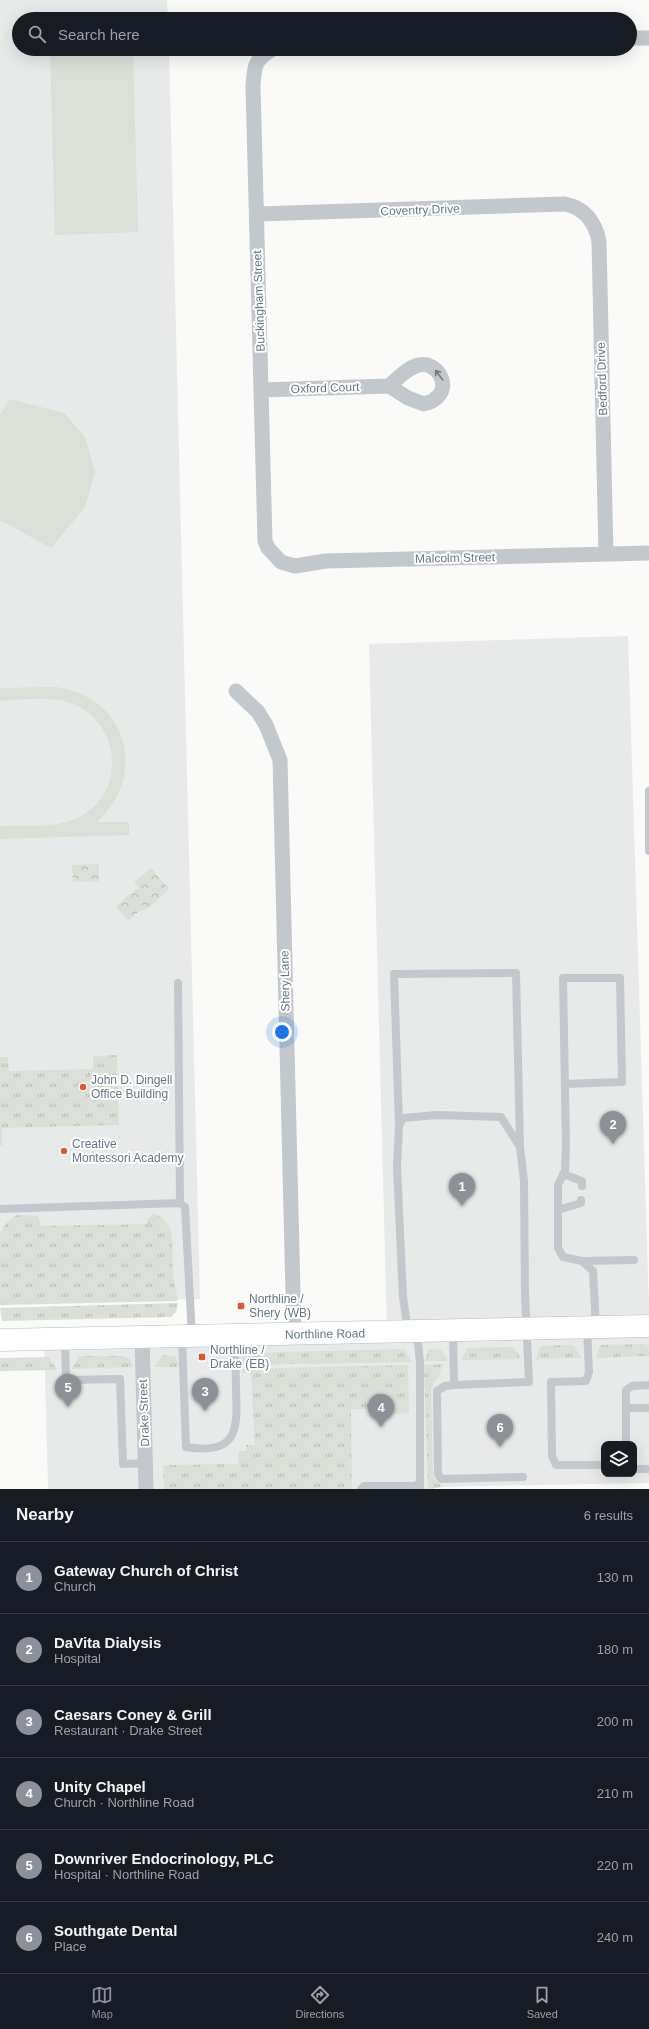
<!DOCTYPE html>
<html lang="en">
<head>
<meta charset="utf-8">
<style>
  :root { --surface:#171b24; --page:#242831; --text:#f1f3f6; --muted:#9ea1a6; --line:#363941; --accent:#8c9099 }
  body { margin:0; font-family:Helvetica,sans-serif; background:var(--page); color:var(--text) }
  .controls { position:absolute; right:12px; bottom:12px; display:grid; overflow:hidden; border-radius:8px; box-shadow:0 4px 16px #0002 }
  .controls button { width:36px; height:36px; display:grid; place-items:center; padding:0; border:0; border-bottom:1px solid var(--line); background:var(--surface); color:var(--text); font:20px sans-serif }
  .you { position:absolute; left:282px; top:1032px; width:14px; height:14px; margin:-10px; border:3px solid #fff; border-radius:50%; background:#1a73e8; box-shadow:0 0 0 6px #1a73e833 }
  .badge { display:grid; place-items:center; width:26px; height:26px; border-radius:50%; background:var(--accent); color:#fff; font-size:13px; font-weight:700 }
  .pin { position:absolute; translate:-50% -33px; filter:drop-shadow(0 1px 2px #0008) }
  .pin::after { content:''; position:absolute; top:21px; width:14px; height:12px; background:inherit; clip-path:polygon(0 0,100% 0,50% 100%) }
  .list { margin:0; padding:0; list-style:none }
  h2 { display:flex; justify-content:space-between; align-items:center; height:52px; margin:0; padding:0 16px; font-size:17px }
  h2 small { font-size:13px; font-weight:400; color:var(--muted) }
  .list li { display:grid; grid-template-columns:26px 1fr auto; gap:12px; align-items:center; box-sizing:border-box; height:72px; padding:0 16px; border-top:1px solid var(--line) }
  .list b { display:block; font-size:15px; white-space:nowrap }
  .list p { margin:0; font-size:13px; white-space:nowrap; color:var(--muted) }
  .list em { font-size:13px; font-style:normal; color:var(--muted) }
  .icon { flex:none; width:22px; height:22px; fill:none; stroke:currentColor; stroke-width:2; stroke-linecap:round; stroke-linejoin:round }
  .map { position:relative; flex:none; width:649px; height:1489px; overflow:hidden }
  .search { position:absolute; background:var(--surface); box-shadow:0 4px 16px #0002; left:12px; right:12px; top:12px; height:44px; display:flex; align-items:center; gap:10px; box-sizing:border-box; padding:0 14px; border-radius:22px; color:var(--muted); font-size:15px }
  .sheet { height:484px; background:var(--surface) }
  nav { display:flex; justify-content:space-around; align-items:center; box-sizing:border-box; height:56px; border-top:1px solid var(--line); background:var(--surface); font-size:11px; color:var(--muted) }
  nav a { display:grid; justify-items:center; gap:2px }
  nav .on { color:var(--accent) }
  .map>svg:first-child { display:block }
</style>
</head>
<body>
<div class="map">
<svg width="649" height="1489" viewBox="0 0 649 1489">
  <defs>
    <pattern id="grass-tufts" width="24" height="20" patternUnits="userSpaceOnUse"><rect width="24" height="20" fill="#dadfd7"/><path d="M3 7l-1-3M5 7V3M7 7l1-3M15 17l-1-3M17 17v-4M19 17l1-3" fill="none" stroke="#b4b9b4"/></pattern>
    <pattern id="park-crowns" width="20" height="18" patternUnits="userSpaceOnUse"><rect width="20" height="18" fill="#dadfd7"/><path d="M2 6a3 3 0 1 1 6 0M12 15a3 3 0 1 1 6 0" fill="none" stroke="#b4b9b4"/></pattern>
  </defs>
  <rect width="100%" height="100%" fill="#fafaf8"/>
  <path fill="#e8e9e9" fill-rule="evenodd" d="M0,0H167L168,19H19V49H169L200,1299L0,1304Z
    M628,636L649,1309V1483L434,1487V1489H48L44,1340L387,1332L369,644ZM604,1444H634V1474H604Z"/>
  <path fill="url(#grass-tufts)" d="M117,1055L119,1125L2,1128V1145H0V1057H8L9,1071L93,1069V1056Z
    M153,1214C179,1220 171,1252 173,1273C174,1282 176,1291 178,1301L0,1305V1234L6,1223L17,1215L38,1216L41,1226L147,1224V1220Z
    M178,1303L176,1312L171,1317L2,1321L0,1308Z
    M644,1344L649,1346V1356L596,1358L600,1345Z
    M573,1345L582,1358L536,1359L541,1346Z
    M512,1347L517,1352L521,1359L461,1360L467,1348Z
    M404,1349L412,1362L242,1365C241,1358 243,1356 249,1353Z
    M429,1349L441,1350L448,1361H425Z
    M164,1355L175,1356L178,1362V1367H155L157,1362Z
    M79,1356H123L130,1359L133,1367L72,1369Z
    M49,1357L57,1370L0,1371V1358Z
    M446,1364L442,1366L439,1376L434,1383L431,1390L433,1477L442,1487L428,1489L424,1365Z
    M408,1365L409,1413L387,1414L386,1409H351L352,1489H164L163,1465L238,1464L239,1451H246V1445H255L251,1373H244L241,1369Z"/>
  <path fill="url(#park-crowns)" d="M99,864V881L73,882L72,865Z
    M151,868L169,889L150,907L138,912L128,921L116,907L128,895L139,888L134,882Z"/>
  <path fill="#dadfd7" d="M50,49H133L138,232L55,235Z
    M10,399L64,413L85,437L95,472L85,507L51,548L0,520V415Z
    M56,687C127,697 149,774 97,822H129V835L0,839V826C22,825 49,828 70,821C124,804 126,729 76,705C53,695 24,700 0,701V688Z"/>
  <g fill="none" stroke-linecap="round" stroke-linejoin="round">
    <g stroke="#b3babf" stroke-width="23">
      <path id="secondary" d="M0,1340L649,1326"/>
    </g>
    <path stroke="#c3c8cc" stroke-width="8" d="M649,791V851
      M178,983L180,1203
      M565,1084L622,1082L620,978H563L566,1146L565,1171L558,1185V1248L563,1257L582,1261L593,1271L596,1327
      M399,1125L394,974L516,973L520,1146
      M563,1174L582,1181V1186
      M0,1209L180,1203L185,1207L192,1336
      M558,1210L581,1203V1200
      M582,1261L634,1260
      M587,1328L589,1372L586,1381L551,1382L552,1456L556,1465H602
      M408,1331L403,1297L397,1167L399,1126L403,1118L437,1115L501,1117L520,1147L524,1181L525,1294L529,1382L454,1385L453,1331
      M417,1332L420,1363V1489
      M182,1338L186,1447C236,1455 238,1432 236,1391C236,1373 235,1354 234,1336
      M65,1339L66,1380L120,1379L123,1464L146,1463
      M454,1385L445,1386L437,1391L438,1474L441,1479L523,1477
      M626,1408H649
      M626,1444V1390L632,1386L649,1385
      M634,1469H649
      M361,1489L364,1486H414L420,1483"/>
    <path stroke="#c3c8cc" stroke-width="15" d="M630,38H649
      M273,49C255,59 254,66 253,86L265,541L268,548L281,562L295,566L326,561L649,553
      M257,214L565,204C585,208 595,222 599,241L606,554
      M262,390L389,386L408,398L424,404C427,403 432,402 435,399C452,387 438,361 419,365C408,367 397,379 389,386
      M236,691L258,712L266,725L280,760L294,1334
      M142,1337L146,1489"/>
    <use href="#secondary" stroke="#fff" stroke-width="22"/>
  </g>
  <defs><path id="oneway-shaft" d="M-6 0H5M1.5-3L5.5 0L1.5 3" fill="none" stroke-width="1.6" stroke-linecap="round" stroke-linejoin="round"/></defs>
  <use stroke="#6a7a87" href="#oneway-shaft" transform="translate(439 375) rotate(-127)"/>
  <g fill="#e4572e" stroke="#fff" stroke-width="1.5">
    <circle cx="83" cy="1087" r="4"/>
    <circle cx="64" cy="1151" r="4"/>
    <rect x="237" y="1302" width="8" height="8" rx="2"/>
    <rect x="198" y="1353" width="8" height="8" rx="2"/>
  </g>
  <g text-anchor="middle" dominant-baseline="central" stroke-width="4" stroke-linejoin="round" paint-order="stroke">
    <g font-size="12" fill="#657683" stroke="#fff">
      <text transform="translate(420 210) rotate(-2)">Coventry Drive</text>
      <text transform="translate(259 301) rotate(-92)">Buckingham Street</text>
      <text transform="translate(602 379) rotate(-92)">Bedford Drive</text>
      <text transform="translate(325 388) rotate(-2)">Oxford Court</text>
      <text transform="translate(455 558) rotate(-1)">Malcolm Street</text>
      <text transform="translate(285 981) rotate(-91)">Shery Lane</text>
      <text transform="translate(325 1334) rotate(-1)">Northline Road</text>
      <text transform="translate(144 1413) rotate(-92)">Drake Street</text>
    </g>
    <g font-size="12" fill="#657683" stroke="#fff" text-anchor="start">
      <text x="91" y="1080">John D. Dingell<tspan x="91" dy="14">Office Building</tspan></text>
      <text x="72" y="1144">Creative<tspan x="72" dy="14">Montessori Academy</tspan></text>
      <text x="249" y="1299">Northline /<tspan x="249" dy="14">Shery (WB)</tspan></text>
      <text x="210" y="1350">Northline /<tspan x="210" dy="14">Drake (EB)</tspan></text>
    </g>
  </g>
</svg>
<div class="controls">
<button><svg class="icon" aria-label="layers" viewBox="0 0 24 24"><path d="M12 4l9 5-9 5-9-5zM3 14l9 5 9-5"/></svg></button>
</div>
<div class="you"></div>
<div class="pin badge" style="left:462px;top:1206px">1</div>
<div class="pin badge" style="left:613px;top:1144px">2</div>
<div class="pin badge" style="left:205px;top:1411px">3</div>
<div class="pin badge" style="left:381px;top:1427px">4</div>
<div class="pin badge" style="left:68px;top:1407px">5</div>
<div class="pin badge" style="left:500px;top:1447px">6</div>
<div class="search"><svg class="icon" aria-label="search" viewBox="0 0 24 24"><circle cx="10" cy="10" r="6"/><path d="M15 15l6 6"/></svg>Search here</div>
</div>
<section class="sheet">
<h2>Nearby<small>6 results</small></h2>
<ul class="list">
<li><span class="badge">1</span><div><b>Gateway Church of Christ</b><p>Church</p></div><em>130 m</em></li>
<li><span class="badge">2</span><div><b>DaVita Dialysis</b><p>Hospital</p></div><em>180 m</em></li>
<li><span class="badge">3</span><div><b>Caesars Coney &amp; Grill</b><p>Restaurant · Drake Street</p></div><em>200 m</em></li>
<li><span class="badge">4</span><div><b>Unity Chapel</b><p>Church · Northline Road</p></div><em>210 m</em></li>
<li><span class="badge">5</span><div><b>Downriver Endocrinology, PLC</b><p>Hospital · Northline Road</p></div><em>220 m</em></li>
<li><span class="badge">6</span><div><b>Southgate Dental</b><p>Place</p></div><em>240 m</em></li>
</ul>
</section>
<nav>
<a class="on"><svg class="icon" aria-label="map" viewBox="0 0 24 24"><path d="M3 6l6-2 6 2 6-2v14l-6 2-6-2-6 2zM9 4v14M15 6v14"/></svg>Map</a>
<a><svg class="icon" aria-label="directions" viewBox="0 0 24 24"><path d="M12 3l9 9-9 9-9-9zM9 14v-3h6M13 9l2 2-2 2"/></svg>Directions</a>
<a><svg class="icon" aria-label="saved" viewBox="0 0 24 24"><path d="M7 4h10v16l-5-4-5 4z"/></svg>Saved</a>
</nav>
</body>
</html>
